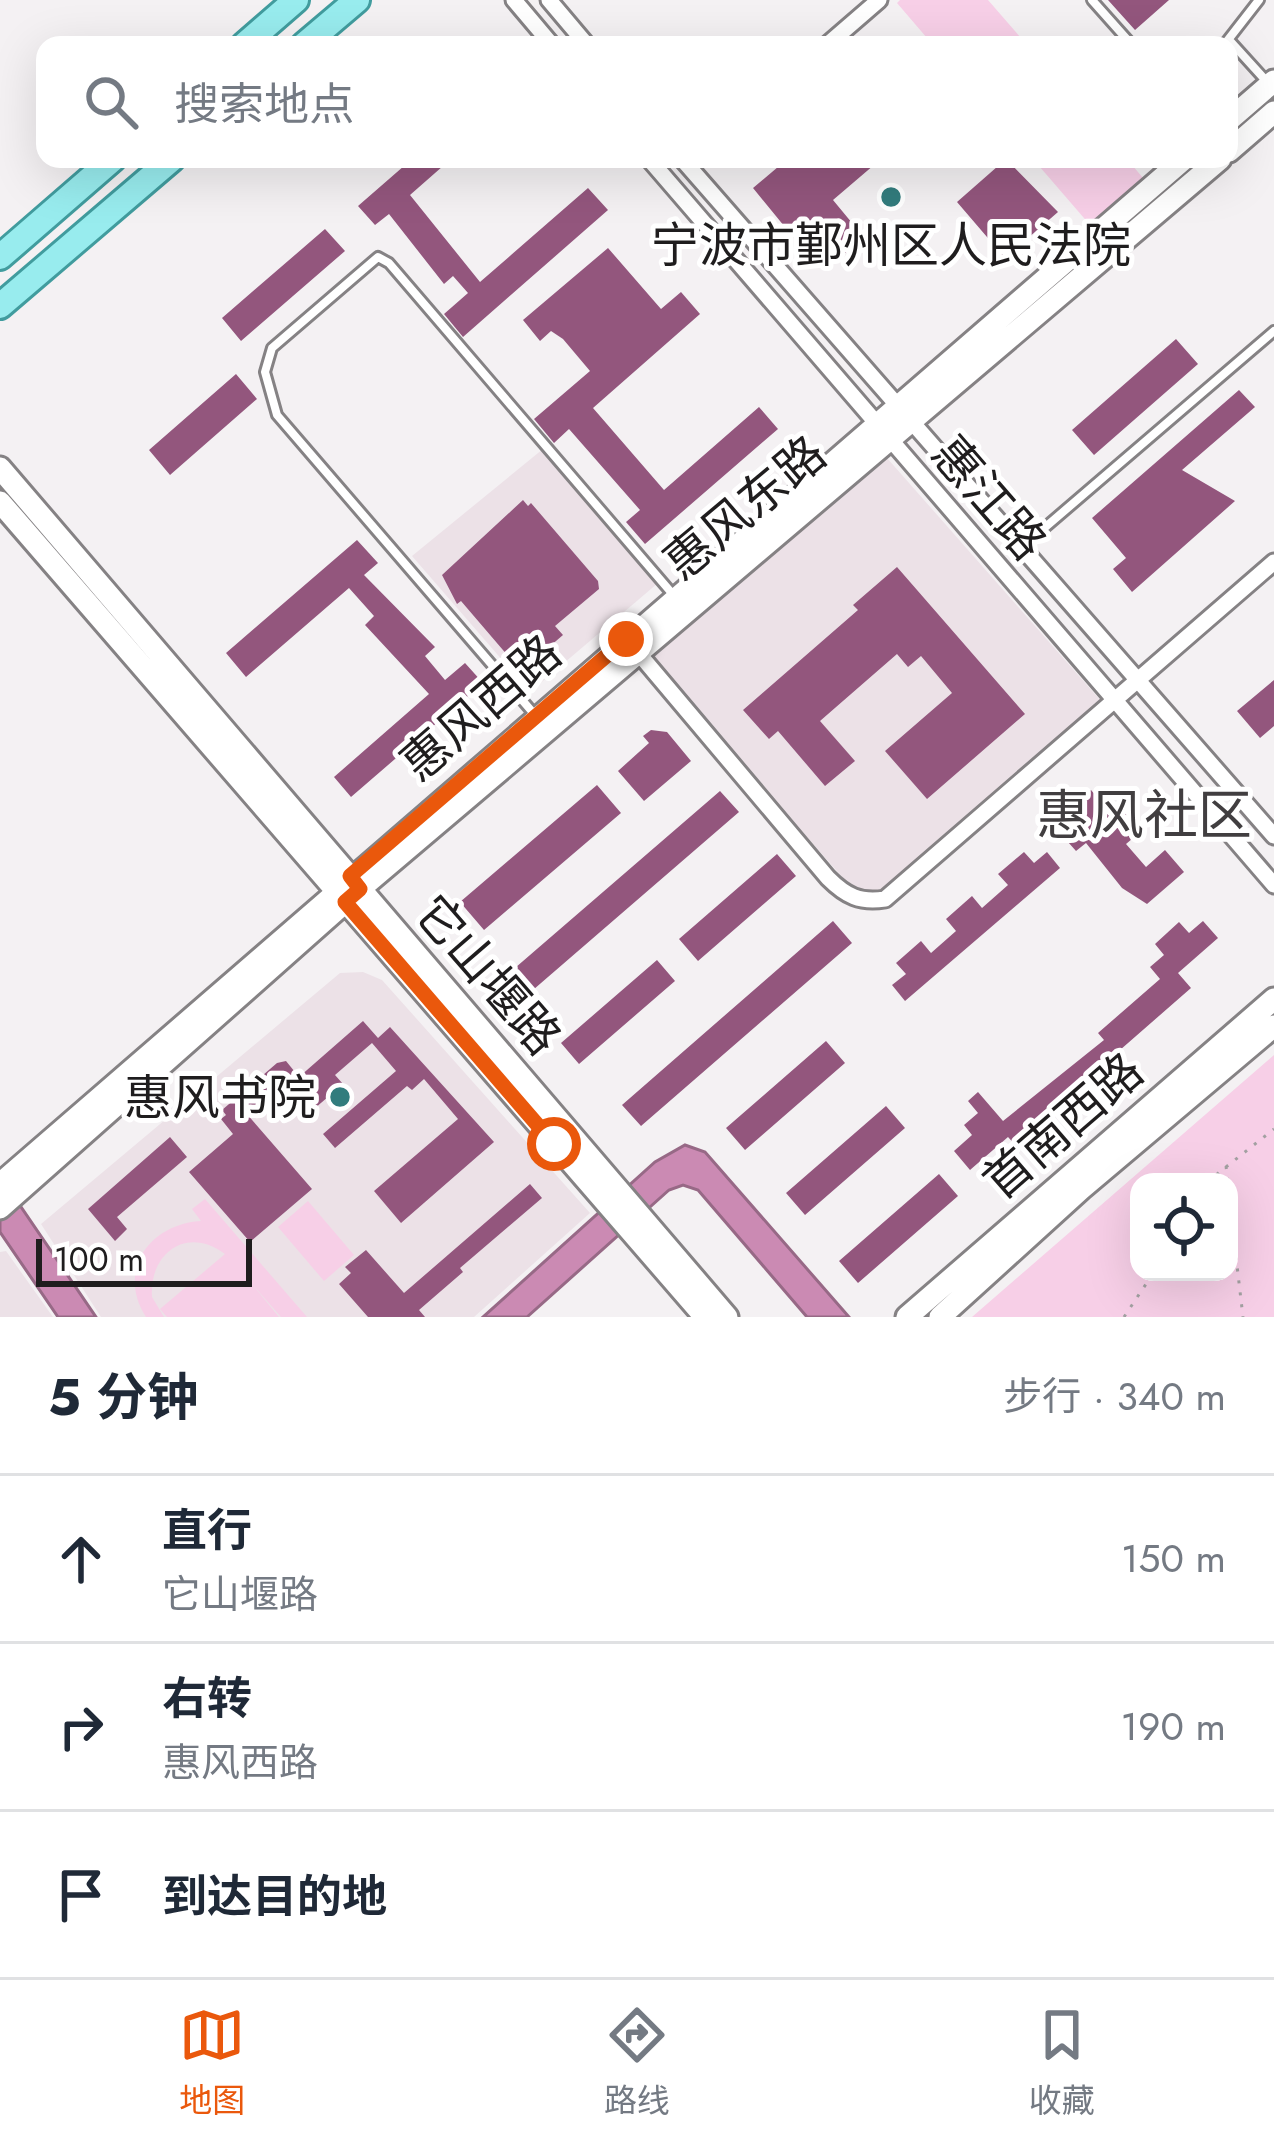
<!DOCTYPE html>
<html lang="zh">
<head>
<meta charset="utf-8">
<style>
  :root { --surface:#fff; --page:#f6f6f7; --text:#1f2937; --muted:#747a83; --line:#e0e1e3; --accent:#ea580c }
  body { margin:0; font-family:Jost,"Noto Sans SC",sans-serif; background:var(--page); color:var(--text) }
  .controls { position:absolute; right:36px; bottom:36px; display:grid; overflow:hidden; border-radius:24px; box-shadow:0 12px 48px #0002 }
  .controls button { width:108px; height:108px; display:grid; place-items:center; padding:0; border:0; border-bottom:3px solid var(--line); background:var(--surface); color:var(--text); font:60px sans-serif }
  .scale { position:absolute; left:36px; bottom:30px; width:216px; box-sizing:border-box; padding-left:12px; border:6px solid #1f1d1e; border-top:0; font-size:33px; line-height:42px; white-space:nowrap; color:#1f1d1e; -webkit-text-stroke:9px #fff; paint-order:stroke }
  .stop { position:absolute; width:36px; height:36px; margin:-27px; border:9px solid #ea580c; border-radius:50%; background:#fff }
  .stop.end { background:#ea580c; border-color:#fff; box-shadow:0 3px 12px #0008 }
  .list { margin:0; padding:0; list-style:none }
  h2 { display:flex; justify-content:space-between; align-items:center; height:156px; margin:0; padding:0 48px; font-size:51px }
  h2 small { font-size:39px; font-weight:400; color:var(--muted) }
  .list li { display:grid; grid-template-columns:78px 1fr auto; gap:36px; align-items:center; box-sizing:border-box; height:168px; padding:0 48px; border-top:3px solid var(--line) }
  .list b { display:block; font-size:45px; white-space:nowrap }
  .list p { margin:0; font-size:39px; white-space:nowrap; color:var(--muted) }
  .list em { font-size:39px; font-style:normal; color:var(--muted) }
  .icon { flex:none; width:66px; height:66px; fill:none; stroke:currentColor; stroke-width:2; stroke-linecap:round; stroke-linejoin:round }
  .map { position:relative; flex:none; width:1274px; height:1317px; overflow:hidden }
  .search { position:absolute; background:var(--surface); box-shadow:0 12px 48px #0002; left:36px; right:36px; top:36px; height:132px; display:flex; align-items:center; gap:30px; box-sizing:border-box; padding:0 42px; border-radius:24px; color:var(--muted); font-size:45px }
  .sheet { height:660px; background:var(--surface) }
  nav { display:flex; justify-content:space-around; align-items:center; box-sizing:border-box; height:168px; border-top:3px solid var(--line); background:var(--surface); font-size:33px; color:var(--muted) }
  nav a { display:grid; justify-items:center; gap:6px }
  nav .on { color:var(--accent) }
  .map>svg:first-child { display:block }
</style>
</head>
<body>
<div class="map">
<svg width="1274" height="1317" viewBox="0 0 1274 1317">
  <rect width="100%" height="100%" fill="#f4f1f3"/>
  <path fill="#ece1e7" d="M543,449L658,583L530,692L412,556Z
    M887,458L1102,702L886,889L857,894L651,659Z
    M363,972L382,980L590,1213L474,1317H101L41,1224L340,973Z
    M6,1251L53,1317H0V1252Z"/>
  <path fill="#f7cfe7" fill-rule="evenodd" d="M900,0H988L1027,45H933L897,3Z
    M1033,159H1127L1143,178L1090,225Z
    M1274,1055V1317H972ZM1139,1182H1229V1272H1139Z
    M205,1199L307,1317H281L252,1284L279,1317H167L160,1309L225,1254C187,1225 149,1253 152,1297L164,1317H146C116,1270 150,1224 201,1221L192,1209Z
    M308,1201L354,1255L324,1281L278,1227Z"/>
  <path fill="#cb8ab3" stroke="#976986" stroke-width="3" d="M685,1145L705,1152L849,1317H807L698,1190L683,1185L669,1190L527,1317H483L655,1162Z
    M0,1176L96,1317H58L0,1232Z"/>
  <path fill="#93567d" d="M1108,0H1169L1135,30Z
    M412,159H451L410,195L480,282L588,188L608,210L463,337L444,314L468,293L453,276L444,284L389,214L375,225L358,206Z
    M799,159H881L833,200L857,229L863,223L870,232L826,269L818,261L824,256L798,225L789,232L753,188L785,161L790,167Z
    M1006,159L1058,212L1005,258L957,202Z
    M325,229L345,251L241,341L222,318Z
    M608,248L661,309L681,292L700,314L593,408L664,490L759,407L778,429L645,544L626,522L640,510L569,429L554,443L534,419L590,371L563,339L551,331L540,341L523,320Z
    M1176,339L1198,364L1094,455L1072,430Z
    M236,374L257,399L170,475L149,450Z
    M1239,390L1255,407L1182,470L1235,501L1132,592L1113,569L1126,558L1092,518Z
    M523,500L528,506L531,503L598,581L599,589L555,626L563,635L521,671L461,601L457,604L442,575Z
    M357,540L378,563L364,575L435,647L425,656L445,680L465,663L483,683L351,797L334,777L429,694L365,625L374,616L349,588L246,677L226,653Z
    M897,567L1025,714L927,799L885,751L952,693L921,656L908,667L897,654L820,721L855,761L825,786L778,731L769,739L743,710L858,610L853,605Z
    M1274,680V726L1260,738L1237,711Z
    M651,730L667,732L691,761L644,801L618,771L649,743L643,736Z
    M597,785L621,813L484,930L460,902Z
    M1091,790L1114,817L1126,806L1145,828L1126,844L1146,867L1165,850L1184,872L1147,904L1122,888L1086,843L1076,851L1052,824Z
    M720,791L739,812L526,996L508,974Z
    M1024,852L1034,863L1047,852L1060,868L905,1001L892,985L906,974L896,963L921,941L931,953L956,931L946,919L972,896L982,908L1008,885L998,874Z
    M777,854L796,876L698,961L679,939Z
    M833,921L852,943L641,1126L622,1105Z
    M1203,921L1218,938L1178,973L1191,988L1049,1112L1053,1117L1018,1148L1008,1137L970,1170L954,1151L972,1135L964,1125L978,1113L968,1101L978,1092L1003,1121L1104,1040L1098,1033L1160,979L1150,967L1164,955L1155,944L1179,922L1189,933Z
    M657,960L675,981L579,1064L561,1043Z
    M363,1021L378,1038L390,1027L494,1142L401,1223L374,1191L458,1119L424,1079L412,1090L407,1086L335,1148L323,1134L396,1071L372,1043L335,1075L343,1084L307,1115L280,1084L246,1113L312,1189L250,1242L189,1172L233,1134L221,1119L226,1115L222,1110L277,1063L286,1061L299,1077Z
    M826,1041L845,1063L745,1150L726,1128Z
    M886,1106L905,1128L805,1215L786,1193Z
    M170,1137L187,1157L117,1217L127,1229L115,1241L88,1209Z
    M939,1174L958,1196L858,1283L839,1261Z
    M530,1184L542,1198L460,1268L463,1272L419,1310L425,1317H368L339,1284L351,1273L345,1267L366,1250L404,1293Z"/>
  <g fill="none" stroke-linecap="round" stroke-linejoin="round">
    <g stroke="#858284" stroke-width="14">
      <path id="lane" d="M1092,0L1132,45
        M1230,41L1269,84
        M1224,45L1259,0
        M1021,548L1274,331
        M535,715L277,415L265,372L272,348L378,257L389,263L676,598"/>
    </g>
    <g stroke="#858284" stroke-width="21">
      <path id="street" d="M514,0L552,45
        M549,0L587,45
        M827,45L879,0
        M649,159L1274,885
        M682,159L1274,836
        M635,649L828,878C846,896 860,903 885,899L1274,562"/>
    </g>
    <g stroke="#858284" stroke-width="27">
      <path id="secondary" d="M1229,120L1274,81
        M1229,151L1274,112
        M0,468L727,1317
        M0,502L705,1317
        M0,1184L1184,159
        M0,1208L360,889L1220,159
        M907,1317L1274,999
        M940,1317L1081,1189L1274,1026"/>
    </g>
    <g stroke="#419c9e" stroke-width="30">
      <path id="primary" d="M244,45L296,0
        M304,45L357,0
        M0,257L113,159
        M0,306L172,159"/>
    </g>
    <path stroke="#a2a0a1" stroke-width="3" stroke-dasharray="3 9" stroke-linecap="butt" d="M1226,1166L1228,1182
      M1207,1182L1274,1129
      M1229,1197L1243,1317
      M1124,1317L1154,1272"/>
    <use href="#lane" stroke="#fff" stroke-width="8"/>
    <use href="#street" stroke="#fff" stroke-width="15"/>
    <use href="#secondary" stroke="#fff" stroke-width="21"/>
    <use href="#primary" stroke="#98ecee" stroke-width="24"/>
  </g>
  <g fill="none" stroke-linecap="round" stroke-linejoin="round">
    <path stroke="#ea580c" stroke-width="15" d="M554,1144L345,902L360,889L350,876L626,639"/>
  </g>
  <g fill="#327c7d" stroke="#fff" stroke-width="4.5">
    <circle cx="891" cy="197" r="12"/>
    <circle cx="340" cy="1097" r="12"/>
  </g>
  <g text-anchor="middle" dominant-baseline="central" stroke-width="10" stroke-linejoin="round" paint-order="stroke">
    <g font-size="48" fill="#1f1d1e" stroke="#fff">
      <text x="891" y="245">宁波市鄞州区人民法院</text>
      <text x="316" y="1097" text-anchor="end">惠风书院</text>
    </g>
    <g font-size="48" fill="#1f1d1e" stroke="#fff">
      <text transform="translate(989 498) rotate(49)">惠江路</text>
      <text transform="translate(745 508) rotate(-40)">惠风东路</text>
      <text transform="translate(481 708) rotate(-41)">惠风西路</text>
      <text transform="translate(488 975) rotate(49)">它山堰路</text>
      <text transform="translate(1063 1126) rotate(-41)">首南西路</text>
    </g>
    <g font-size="54" fill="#413e40" stroke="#fff">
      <text x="1144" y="815">惠风社区</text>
    </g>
  </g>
</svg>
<div class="controls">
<button><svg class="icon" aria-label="locate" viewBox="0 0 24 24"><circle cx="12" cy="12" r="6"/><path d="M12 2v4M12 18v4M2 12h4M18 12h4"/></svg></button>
</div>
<div class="scale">100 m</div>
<div class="stop" style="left:554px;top:1144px"></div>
<div class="stop end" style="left:626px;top:639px"></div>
<div class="search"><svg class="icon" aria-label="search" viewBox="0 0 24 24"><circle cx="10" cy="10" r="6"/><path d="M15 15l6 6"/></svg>搜索地点</div>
</div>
<section class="sheet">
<h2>5 分钟<small>步行 · 340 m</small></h2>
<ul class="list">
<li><svg class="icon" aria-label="ahead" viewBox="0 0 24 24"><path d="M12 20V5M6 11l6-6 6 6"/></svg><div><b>直行</b><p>它山堰路</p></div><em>150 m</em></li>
<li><svg class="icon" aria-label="right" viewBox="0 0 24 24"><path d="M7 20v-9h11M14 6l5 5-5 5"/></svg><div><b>右转</b><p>惠风西路</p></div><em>190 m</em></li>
<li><svg class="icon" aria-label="arrive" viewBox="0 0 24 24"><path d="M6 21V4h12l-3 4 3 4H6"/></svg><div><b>到达目的地</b></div></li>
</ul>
</section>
<nav>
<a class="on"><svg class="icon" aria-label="map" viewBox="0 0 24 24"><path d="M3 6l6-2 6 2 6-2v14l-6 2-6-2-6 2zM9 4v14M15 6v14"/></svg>地图</a>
<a><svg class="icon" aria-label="directions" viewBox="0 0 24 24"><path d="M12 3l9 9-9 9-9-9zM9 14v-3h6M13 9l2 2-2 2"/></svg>路线</a>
<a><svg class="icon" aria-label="saved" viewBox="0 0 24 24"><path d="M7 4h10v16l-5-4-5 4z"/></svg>收藏</a>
</nav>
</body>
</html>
